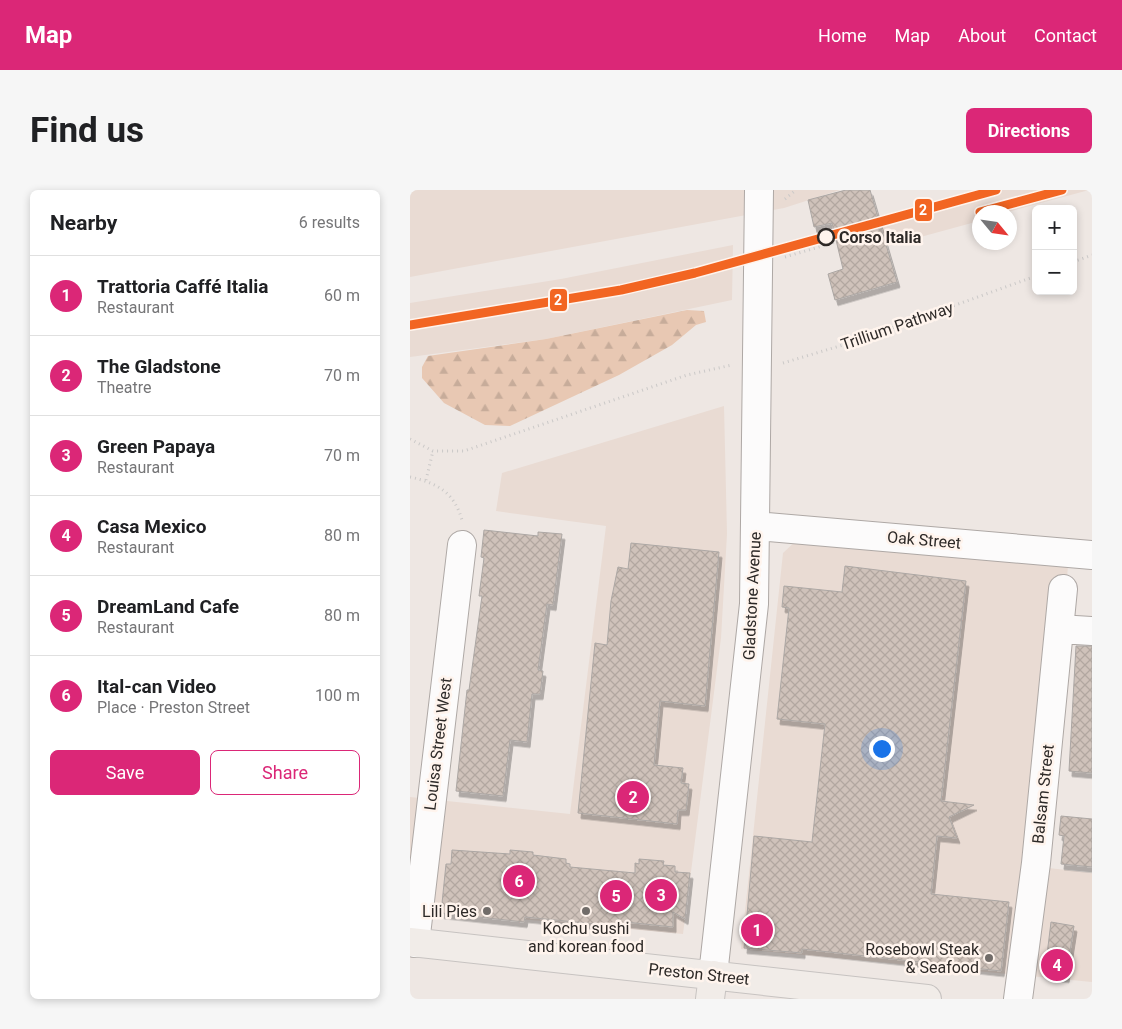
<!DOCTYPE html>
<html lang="en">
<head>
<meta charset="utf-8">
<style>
  :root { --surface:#fff; --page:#f6f6f6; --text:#202124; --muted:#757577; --line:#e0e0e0; --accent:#db2777 }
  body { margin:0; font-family:Roboto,sans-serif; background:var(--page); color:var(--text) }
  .controls { position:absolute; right:15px; top:15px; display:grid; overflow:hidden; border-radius:8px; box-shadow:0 2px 8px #0003 }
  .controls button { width:45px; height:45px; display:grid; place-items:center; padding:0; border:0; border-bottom:1px solid var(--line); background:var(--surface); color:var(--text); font:25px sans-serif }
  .compass { position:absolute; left:562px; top:15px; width:45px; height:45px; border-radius:50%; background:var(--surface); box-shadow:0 2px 8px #0003; rotate:119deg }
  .you { position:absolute; left:471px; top:558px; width:18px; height:18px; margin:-12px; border:4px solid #fff; border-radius:50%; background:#1a73e8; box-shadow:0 0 0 8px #1a73e833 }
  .badge { display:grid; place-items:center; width:32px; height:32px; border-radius:50%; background:var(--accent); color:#fff; font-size:16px; font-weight:700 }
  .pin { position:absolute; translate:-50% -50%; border:2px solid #fff; box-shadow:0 1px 5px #0006 }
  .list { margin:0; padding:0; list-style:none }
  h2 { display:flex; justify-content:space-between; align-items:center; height:65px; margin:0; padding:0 20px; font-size:21px }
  h2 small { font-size:16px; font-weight:400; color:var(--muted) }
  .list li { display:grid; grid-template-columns:32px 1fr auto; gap:15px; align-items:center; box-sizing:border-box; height:80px; padding:0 20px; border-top:1px solid var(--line) }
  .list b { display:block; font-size:19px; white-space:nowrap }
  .list p { margin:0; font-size:16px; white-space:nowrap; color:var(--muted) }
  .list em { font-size:16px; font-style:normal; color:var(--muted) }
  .actions { display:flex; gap:10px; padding:15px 20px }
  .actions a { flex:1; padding:11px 0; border:1px solid var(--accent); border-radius:8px; text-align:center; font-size:18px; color:var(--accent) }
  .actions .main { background:var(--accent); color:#fff }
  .map { position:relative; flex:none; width:682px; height:809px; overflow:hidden; border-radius:8px }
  header { display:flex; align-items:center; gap:30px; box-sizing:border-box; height:70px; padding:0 25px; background:var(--accent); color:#fff }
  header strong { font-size:24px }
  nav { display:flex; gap:28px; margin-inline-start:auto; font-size:18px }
  .intro { display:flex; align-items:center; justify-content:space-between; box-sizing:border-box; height:120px; padding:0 30px }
  h1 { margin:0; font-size:35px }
  .button { padding:12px 22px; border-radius:8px; background:var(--accent); color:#fff; font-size:18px; font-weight:700 }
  main { display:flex; gap:30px; padding:0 30px }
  aside { flex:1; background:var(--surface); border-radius:8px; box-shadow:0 2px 8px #0003 }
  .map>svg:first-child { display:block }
</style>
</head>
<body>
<header>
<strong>Map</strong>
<nav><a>Home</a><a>Map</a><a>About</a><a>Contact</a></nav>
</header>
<div class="intro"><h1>Find us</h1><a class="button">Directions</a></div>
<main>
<aside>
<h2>Nearby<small>6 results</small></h2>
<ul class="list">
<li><span class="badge">1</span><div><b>Trattoria Caffé Italia</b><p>Restaurant</p></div><em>60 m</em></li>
<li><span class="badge">2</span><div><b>The Gladstone</b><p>Theatre</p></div><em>70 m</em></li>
<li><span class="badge">3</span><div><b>Green Papaya</b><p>Restaurant</p></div><em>70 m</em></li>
<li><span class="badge">4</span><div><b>Casa Mexico</b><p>Restaurant</p></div><em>80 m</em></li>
<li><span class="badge">5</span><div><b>DreamLand Cafe</b><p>Restaurant</p></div><em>80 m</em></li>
<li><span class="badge">6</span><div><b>Ital-can Video</b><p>Place · Preston Street</p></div><em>100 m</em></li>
</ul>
<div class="actions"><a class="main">Save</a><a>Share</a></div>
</aside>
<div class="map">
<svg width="682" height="809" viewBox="0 0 682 809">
  <defs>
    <pattern id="forest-firs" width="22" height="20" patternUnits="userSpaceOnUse" patternTransform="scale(1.25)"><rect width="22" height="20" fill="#e8c8b3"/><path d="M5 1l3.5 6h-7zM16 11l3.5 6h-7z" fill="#c7ac9a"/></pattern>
    <pattern id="building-cross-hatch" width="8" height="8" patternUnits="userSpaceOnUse" patternTransform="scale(1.25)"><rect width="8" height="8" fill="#cfc2ba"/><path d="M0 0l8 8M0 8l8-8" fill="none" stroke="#b2a7a0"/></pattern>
    <filter id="shadow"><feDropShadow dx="3" dy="5.5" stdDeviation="0" flood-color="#0004"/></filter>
  </defs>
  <rect width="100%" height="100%" fill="#eee7e3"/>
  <path fill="#e9dbd3" d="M0,0H430L374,18L0,87Z
    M566,0H679L598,22H570L569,31L430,69L423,39Z
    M323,55L322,110L136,149L0,167V113L151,89Z
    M314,216L317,344L311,448L273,744L0,719V607L160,624L196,336L86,321L92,283Z
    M389,348L658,376L630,677L682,683V792L331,759L373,363Z"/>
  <path fill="url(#forest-firs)" d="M277,120L294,121L296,132L286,135L262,155L209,185L100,236L75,235L34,213L12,188V177L18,166L136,149Z"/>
  <path fill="url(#building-cross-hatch)" stroke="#aca7a4" filter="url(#shadow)" d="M436,0H460L487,92L425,110L418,84L433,79L422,33L404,37L398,10Z
    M74,340L128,346V342L152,344L143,415L137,414L128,480L133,481L130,504H122L117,552L100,550L93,606L46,601L57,500H59L72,406H69L74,368L71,367Z
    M221,353L309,362L295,516L250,511L244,575L273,578L271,593L279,594L276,620H268L267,634L168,623L185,453L197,455L201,411L208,377L218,379Z
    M435,376L556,391L531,611L564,615L539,627L547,648L527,646L521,704L599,712L591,781L392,759V763L334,758L344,646L402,652L415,534L367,529L379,418L372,417L374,396L432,402Z
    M666,456H682V583L659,581Z
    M651,626L682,629V677L651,674L654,646L649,645Z
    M42,660L100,664V660L123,662V665L156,669V673L160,674V677L225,683V673L229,674V669L254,671L253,675L265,676V682L280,683L275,729L263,722V737L215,732V737L115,727L114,732L31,723L36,674H41Z
    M641,732L664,736L656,787L637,785L635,781Z"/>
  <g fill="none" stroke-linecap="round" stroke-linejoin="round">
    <g stroke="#aea8a5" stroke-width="30">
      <path id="minor" d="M346,336L682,365
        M649,439L682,441
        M5,753L52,355
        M303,785L344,414L349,0
        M608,809L626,673L653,399"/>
    </g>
    <g stroke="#c7c3c1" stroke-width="30">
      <path id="major" d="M0,752L517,809
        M300,809L303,785"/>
    </g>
    <path stroke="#cbc9c8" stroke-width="3" stroke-dasharray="1 4" stroke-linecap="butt" d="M375,9L386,0
      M375,67L426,52
      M663,72L682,65
      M373,173L443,152L626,86
      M0,249L23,261H54L277,185L322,175
      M0,287C27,293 44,302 52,330
      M16,290L23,261"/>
    <use href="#minor" stroke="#fcfbfb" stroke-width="28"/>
    <use href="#major" stroke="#f1ece8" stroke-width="28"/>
    <g stroke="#fff4ed" stroke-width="12">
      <path id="rail-1" d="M570,22L652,0
        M0,135L211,100L285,83L586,0"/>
    </g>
    <use href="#rail-1" stroke="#f26522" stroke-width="9"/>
  </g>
  <circle fill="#fff4ed" stroke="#2d2927" stroke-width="2.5" cx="416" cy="47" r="8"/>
  <g fill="#716c69" stroke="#fff4ed" stroke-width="2">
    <circle cx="77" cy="721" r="5"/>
    <circle cx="176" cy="721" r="5"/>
    <circle cx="579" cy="768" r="5"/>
  </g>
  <g text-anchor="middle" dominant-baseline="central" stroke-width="5" stroke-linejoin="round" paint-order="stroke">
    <g font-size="16" font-weight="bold" fill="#2d2927" stroke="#fff4ed" text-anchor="start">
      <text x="429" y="47">Corso Italia</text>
    </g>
    <g font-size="16" fill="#2d2927" stroke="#fff4ed">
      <text transform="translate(487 136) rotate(-19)">Trillium Pathway</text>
      <text transform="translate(514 350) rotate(5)">Oak Street</text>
      <text transform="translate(342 406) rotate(-87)">Gladstone Avenue</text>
      <text transform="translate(28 554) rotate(-83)">Louisa Street West</text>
      <text transform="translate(633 604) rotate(-84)">Balsam Street</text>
      <text transform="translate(289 784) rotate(6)">Preston Street</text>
    </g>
    <g font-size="16" fill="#2d2927" stroke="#fff4ed" text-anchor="end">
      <text x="67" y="721">Lili Pies</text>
      <text x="176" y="738" text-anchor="middle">Kochu sushi<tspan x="176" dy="18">and korean food</tspan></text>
      <text x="569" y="759">Rosebowl Steak<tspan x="569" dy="18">&amp; Seafood</tspan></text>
    </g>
  </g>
  <g stroke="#fff4ed" stroke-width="2">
    <rect x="504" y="8" width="19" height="24" rx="5" fill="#f26522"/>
    <rect x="139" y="98" width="19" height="24" rx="5" fill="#f26522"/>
  </g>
  <g font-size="14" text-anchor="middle" font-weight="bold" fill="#fff">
    <text x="513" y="25">2</text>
    <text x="148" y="115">2</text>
  </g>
</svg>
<div class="controls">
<button>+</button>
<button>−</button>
</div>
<svg class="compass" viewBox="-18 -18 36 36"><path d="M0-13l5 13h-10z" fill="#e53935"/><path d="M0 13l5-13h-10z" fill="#757577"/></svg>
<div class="you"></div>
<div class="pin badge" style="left:347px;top:740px">1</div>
<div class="pin badge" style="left:223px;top:607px">2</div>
<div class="pin badge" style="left:251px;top:705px">3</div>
<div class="pin badge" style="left:647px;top:775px">4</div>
<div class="pin badge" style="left:206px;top:706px">5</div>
<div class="pin badge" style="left:109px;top:691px">6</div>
</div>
</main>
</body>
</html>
